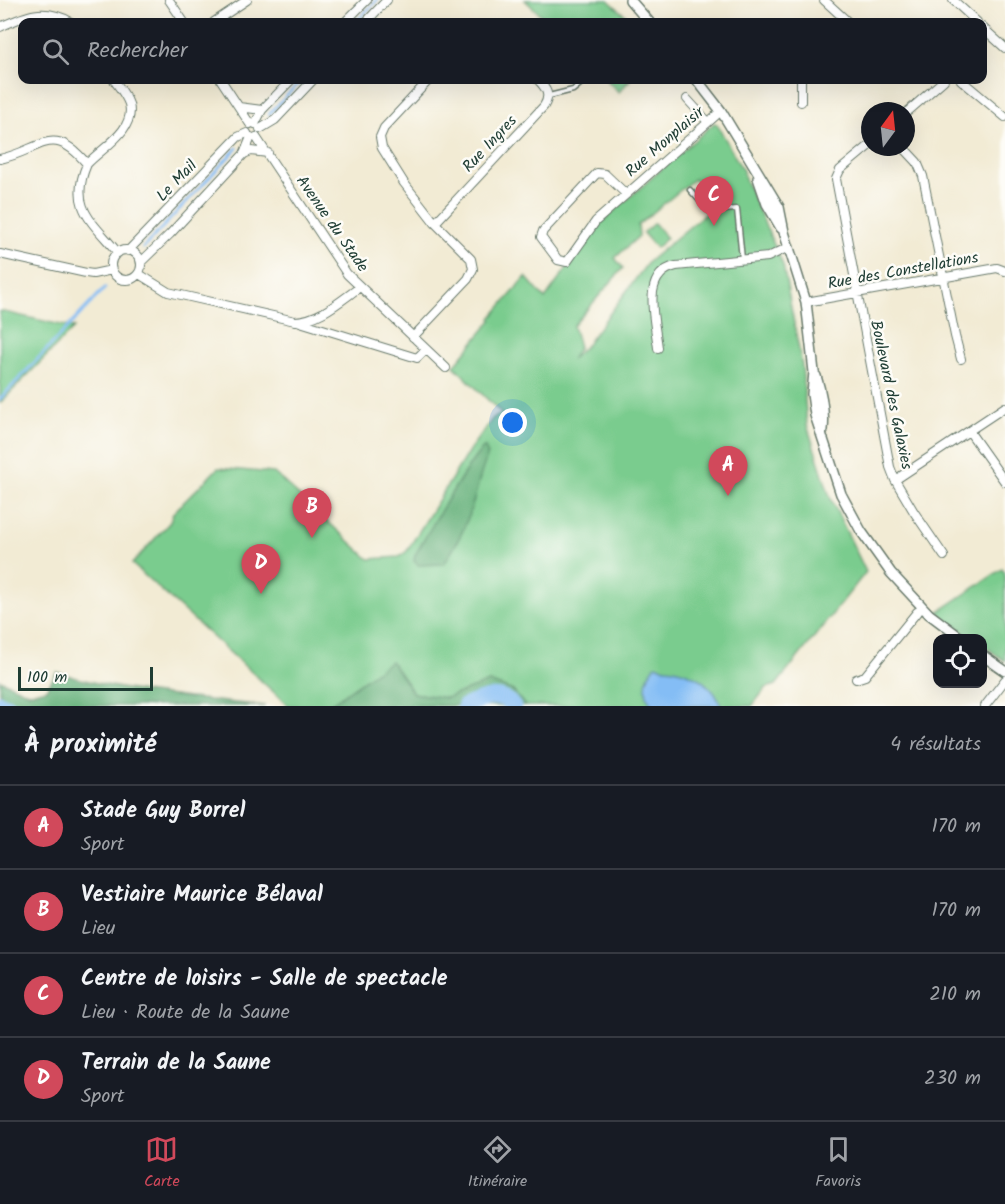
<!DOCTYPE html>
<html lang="fr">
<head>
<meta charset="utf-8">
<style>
  :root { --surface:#171b24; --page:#20242c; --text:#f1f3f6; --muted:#9ea1a6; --line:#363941; --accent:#d1495b }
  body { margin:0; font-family:Kalam,sans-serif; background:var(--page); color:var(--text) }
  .controls { position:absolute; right:18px; bottom:18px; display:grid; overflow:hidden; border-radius:12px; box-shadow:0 6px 24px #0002 }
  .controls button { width:54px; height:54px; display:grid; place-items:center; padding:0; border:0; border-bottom:2px solid var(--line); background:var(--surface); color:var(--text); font:30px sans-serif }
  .compass { position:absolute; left:861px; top:102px; width:54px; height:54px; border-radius:50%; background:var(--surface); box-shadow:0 6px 24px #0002; rotate:15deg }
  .scale { position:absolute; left:18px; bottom:15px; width:135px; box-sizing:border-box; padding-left:6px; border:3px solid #1f3d34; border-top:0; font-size:16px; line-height:21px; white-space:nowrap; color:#1f3d34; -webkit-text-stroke:4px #fdfcf7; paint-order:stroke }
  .you { position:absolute; left:513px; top:423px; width:21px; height:21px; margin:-15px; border:4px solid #fff; border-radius:50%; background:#1a73e8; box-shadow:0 0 0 9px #1a73e833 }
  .badge { display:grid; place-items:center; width:39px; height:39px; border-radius:50%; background:var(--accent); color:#fff; font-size:20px; font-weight:700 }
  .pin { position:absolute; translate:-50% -50px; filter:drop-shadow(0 2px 3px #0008) }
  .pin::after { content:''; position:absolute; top:32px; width:21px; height:18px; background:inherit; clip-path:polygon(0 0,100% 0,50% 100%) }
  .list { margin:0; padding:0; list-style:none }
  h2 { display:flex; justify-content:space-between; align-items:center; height:78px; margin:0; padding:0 24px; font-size:26px }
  h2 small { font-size:20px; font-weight:400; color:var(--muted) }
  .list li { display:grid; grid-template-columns:39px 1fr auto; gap:18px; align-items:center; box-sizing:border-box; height:84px; padding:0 24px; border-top:2px solid var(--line) }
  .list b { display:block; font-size:22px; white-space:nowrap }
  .list p { margin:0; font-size:20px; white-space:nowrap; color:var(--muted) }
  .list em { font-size:20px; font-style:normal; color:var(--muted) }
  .icon { flex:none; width:33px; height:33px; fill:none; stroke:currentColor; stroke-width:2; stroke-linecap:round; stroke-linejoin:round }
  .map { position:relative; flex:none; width:1005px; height:706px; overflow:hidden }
  .search { position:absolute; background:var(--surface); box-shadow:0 6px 24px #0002; left:18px; right:18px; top:18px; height:66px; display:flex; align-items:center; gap:15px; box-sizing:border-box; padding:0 21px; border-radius:12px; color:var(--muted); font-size:22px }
  .sheet { height:414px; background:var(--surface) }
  nav { display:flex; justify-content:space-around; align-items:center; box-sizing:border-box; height:84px; border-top:2px solid var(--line); background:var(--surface); font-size:16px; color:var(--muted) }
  nav a { display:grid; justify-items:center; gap:3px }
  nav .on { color:var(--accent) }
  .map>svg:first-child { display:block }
</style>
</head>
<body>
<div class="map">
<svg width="1005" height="706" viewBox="0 0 1005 706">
  <rect width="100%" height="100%" fill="#fdfcf7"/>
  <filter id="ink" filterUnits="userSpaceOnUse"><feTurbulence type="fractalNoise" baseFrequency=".0167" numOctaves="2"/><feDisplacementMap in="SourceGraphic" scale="12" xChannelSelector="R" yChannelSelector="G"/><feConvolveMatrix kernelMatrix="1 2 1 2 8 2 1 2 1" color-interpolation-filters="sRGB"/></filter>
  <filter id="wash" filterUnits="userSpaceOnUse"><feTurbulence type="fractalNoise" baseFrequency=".008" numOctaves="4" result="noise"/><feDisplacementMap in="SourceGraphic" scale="24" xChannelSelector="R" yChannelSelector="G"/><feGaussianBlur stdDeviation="1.35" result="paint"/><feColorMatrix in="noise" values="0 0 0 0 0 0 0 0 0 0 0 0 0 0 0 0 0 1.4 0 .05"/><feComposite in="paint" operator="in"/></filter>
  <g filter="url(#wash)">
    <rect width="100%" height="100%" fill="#f2ebd4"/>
    <path fill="#7acc8e" stroke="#4c8461" stroke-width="1.5" fill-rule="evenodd" d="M525,0H608L633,22H548Z
      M606,80H630L619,92Z
      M714,123L717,124L743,171L745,179L783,265L802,365L807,425L830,497L866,572L776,685L766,688L752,706H525L513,691L489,682L446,698L413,693L391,661L329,705L289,706L132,564L170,522L173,513L218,468L274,473L369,559L399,557L407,551L470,449L493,418L502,414L454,366L492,320L491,318L526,277L545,299L596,227ZM694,179L714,201L719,202L649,261L587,344L571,360L579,347L573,326L623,268L615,258L639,236L638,225Z
      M654,223L667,238L656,248L643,233Z
      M0,311L74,328L0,403Z
      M1002,569L1005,573V661L983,645L982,638C964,638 951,624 938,612Z"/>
    <path fill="#63b079" stroke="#417656" stroke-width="1.5" d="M485,447L488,455C482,468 479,481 475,496C469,520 458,543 444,564L418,565L414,561L415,555C426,537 471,455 485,447Z
      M391,661L413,693L446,698L489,682L513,691L525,706H320L329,705Z
      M57,672C124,694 195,698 265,706H0V680L29,693L46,689Z"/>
    <path fill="#84bdf5" stroke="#527d94" stroke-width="1.5" d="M656,665C663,669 667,667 674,669C695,674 714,685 721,706H652C642,692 645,677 656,665Z"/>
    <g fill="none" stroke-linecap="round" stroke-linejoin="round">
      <path stroke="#84bdf5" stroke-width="3" d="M356,22L377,0
        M269,114L302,80
        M143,248L237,148
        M0,399L105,288"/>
      <path stroke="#84bdf5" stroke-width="16" d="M0,703L7,706
        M465,706C481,700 500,689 513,706"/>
    </g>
  </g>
  <g filter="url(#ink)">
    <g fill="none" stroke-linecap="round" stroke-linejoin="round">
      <g stroke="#697a6c" stroke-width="7">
        <path id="service" d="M549,96L573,90L585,80
          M690,190L709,211L737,209L742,259"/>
      </g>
      <g stroke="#697a6c" stroke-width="10">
        <path id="minor" d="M169,0L184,22
          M824,0L848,22
          M953,0L977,22
          M214,22L247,0
          M345,22L367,0
          M366,22L387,0
          M0,27C26,15 44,7 71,22
          M982,27L1005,48
          M221,80L250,124
          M801,80V102
          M961,80L1005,117
          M687,99L708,122
          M239,107L262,110
          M906,113L944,80
          M255,124L262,110L291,80
          M260,129L275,120L313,80
          M256,137L347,274L446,368
          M870,145L840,170L836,179L890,467L895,480L1005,407
          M903,147L917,162L923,176L955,336L961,359
          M244,154L251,151L268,153
          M0,159C42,150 52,122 87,164C68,208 93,222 118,253
          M87,164C102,148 136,130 129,104C126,95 119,87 114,80
          M626,194L605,174L597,173L543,231L541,237L558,260L567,262L596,221L721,111
          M435,223L544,106C551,95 546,88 538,80
          M111 265a15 15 0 1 1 30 0a15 15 0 1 1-30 0Z
          M128,251L238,137L247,133
          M0,254L86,273L93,274L112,270
          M141,262L170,234L244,154L251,137
          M139,274L168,292L295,321C320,320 340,301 360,287
          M806,302L997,268L1005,271
          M300,322L417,358L426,349
          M413,337L468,279L473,269L471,259L435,223L404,183L382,148L380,137L384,128L429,80
          M658,348C655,320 640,274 676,266L768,257L789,247
          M969,431L1005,482
          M895,480L914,512L944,556
          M856,679L865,676L917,612L923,608
          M985,706L1005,680"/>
      </g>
      <g stroke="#697a6c" stroke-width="12">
        <path id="tertiary" d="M630,0L649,22
          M697,80L721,111L779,207L784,232L806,302L814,372L812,394L815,415L841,494L861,531L891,573L929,614L961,638
          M758,178L767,204L781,228
          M816,376C822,395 825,411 823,430
          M982,655L1005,671"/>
      </g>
      <use href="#service" stroke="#fff" stroke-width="4"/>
      <use href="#minor" stroke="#fff" stroke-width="8"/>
      <use href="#tertiary" stroke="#fff" stroke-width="9"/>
    </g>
  </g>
  <g text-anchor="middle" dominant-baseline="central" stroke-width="5" stroke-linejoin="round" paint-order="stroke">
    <g font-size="16" fill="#1f3d34" stroke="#fdfcf7">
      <text transform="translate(665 142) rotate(-41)">Rue Monplaisir</text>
      <text transform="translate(490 144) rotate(-47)">Rue Ingres</text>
      <text transform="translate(177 181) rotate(-46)">Le Mail</text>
      <text transform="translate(332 224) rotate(55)">Avenue du Stade</text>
      <text transform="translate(903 271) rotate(-10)">Rue des Constellations</text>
      <text transform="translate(891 395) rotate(78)">Boulevard des Galaxies</text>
    </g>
  </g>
</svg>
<div class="controls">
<button><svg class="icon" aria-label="locate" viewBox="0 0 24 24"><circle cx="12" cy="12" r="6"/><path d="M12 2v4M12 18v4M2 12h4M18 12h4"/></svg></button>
</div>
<svg class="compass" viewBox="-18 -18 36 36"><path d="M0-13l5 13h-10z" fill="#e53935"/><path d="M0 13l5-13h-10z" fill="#9ea1a6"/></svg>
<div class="scale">100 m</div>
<div class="you"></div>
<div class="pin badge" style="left:728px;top:496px">A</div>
<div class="pin badge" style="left:312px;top:538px">B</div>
<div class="pin badge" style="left:714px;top:226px">C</div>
<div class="pin badge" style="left:261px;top:594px">D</div>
<div class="search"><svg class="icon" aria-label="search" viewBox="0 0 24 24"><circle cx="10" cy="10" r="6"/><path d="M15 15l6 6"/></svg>Rechercher</div>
</div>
<section class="sheet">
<h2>À proximité<small>4 résultats</small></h2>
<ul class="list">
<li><span class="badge">A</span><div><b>Stade Guy Borrel</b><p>Sport</p></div><em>170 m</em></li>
<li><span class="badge">B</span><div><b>Vestiaire Maurice Bélaval</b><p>Lieu</p></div><em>170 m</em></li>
<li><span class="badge">C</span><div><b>Centre de loisirs - Salle de spectacle</b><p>Lieu · Route de la Saune</p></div><em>210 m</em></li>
<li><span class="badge">D</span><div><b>Terrain de la Saune</b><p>Sport</p></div><em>230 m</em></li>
</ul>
</section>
<nav>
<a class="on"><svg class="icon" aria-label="map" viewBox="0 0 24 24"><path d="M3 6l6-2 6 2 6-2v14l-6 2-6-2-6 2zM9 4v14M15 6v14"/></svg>Carte</a>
<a><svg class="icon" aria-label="directions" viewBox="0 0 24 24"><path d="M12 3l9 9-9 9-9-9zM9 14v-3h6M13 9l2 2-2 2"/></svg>Itinéraire</a>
<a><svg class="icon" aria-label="saved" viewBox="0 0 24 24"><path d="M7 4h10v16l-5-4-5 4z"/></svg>Favoris</a>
</nav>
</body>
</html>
